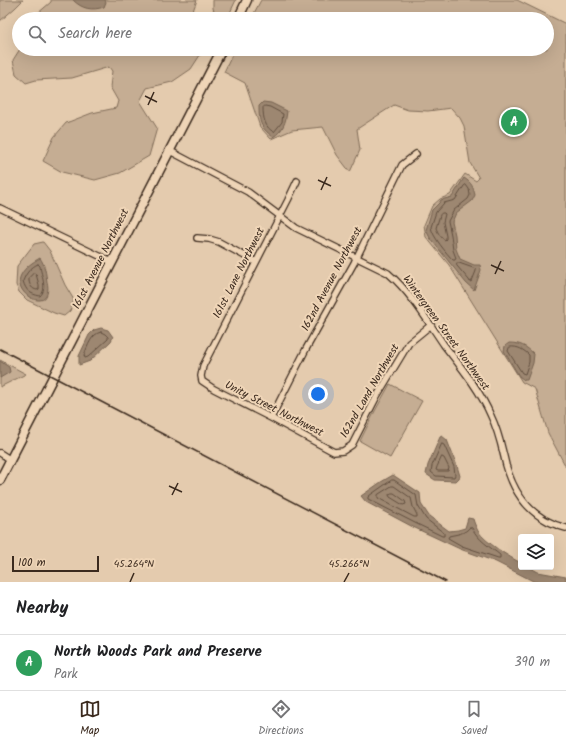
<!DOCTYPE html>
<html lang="en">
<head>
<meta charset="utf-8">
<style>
  :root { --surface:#fff; --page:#f6f6f6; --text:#202124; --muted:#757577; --line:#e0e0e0; --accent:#3b2a1e }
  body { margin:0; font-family:Kalam,sans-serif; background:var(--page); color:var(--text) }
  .controls { position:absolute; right:12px; bottom:12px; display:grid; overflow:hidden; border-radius:4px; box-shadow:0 4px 16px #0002 }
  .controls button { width:36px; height:36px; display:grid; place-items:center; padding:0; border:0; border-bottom:1px solid var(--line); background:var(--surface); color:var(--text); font:20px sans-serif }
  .scale { position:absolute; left:12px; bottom:10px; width:87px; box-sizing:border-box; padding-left:4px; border:2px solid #3b2a1e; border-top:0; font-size:11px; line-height:14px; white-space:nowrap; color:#3b2a1e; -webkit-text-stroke:3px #efd5b7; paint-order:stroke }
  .you { position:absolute; left:318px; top:394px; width:14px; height:14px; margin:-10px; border:3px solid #fff; border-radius:50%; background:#1a73e8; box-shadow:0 0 0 6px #1a73e833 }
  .badge { display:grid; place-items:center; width:26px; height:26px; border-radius:50%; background:var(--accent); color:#fff; font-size:13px; font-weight:700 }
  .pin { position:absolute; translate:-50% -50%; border:2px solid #fff; box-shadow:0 1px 4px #0006 }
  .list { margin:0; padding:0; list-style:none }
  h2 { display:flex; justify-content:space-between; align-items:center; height:52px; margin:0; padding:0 16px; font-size:17px }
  h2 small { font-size:13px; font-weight:400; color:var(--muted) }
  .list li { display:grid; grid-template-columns:26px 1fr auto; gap:12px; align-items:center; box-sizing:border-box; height:56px; padding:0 16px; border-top:1px solid var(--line) }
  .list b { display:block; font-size:15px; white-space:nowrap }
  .list p { margin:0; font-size:13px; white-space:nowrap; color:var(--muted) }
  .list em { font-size:13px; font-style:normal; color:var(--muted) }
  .icon { flex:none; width:22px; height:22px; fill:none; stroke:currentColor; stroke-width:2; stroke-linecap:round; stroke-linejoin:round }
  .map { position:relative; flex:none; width:566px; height:582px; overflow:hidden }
  .search { position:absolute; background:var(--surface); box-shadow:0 4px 16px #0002; left:12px; right:12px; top:12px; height:44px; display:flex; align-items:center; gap:10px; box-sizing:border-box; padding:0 14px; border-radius:22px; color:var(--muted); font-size:15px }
  .sheet { height:108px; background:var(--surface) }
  nav { display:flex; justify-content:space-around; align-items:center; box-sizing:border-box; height:56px; border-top:1px solid var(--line); background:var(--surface); font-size:11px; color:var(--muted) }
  nav a { display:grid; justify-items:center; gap:2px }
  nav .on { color:var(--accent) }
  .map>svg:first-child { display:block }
</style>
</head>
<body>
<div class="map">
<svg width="566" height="582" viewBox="0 0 566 582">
  <rect width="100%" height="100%" fill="#e4cbae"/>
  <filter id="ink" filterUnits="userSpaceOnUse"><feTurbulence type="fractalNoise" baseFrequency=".025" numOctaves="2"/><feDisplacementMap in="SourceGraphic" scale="8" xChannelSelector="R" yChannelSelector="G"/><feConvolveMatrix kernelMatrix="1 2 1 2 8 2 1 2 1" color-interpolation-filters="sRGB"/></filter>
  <g filter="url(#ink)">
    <path fill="#c5ad93" stroke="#806c58" d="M0,0H23L15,8L0,21Z
      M51,0H197L190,19H34L37,14L51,2Z
      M213,0H236L227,19H216L213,8Z
      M261,0H517L566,24V467L548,433L535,389L522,382L449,265L426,237L424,225L432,206L440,199L450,195L465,174L476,181L479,178L470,163L464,126L460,118L451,108L428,111L408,110L394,105L357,129L360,150L350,172L337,155L323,127L292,130L271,139L260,127L245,83L224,72L235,49H547V19H251Z
      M20,49H204L191,69L172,82L147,88L140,101L157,128L149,156L120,173L95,180L62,172L43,161L54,137L66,123L92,113L116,108L118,101L110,87L112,71L109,67L72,78L36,80L26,83L16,74L13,60Z
      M43,242L50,251L65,285L74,300L70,311L64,316L54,313L27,300L19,292L16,285L17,266L34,244Z
      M0,360L26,374L0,387Z
      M390,384L422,401L390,458L360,441L375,411Z"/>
    <path fill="#9d8771" stroke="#766250" d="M73,0H105L106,2L104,7C92,11 82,9 73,0Z
      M263,102L271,103L287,111C286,122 283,131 273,137C260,127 259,122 259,106Z
      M464,178C472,183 473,187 475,195L472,201L456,213L452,222L455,235L456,249L460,259L474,265H480L481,270L474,290L466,283L430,238L426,230L432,210L439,203L441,200L452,197Z
      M40,258C45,265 46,274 47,282C49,288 48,300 40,300C28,301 15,286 21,275C25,267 33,262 40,258Z
      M101,328L108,330L113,337L111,341L90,361L79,365V356L89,335L94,330Z
      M509,343C520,343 526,346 534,354L533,363L527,380H524L519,376L504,351L505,346Z
      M0,361L9,367L10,372L0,378Z
      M442,436L447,440L457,466L460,476L459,478L456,481L435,480L426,474L428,465L440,437Z
      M393,475L420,493L421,504L429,516L449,531L458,530L465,528L468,518L473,519C474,523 476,527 478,531C485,542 509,557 521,563V567H529L538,572L566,577V582H535L496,562L460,549L413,527L366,502L361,496L381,482Z"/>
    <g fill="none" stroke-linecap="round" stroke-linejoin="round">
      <path stroke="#624f3f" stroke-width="1" d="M265,106L270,107L283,114L282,122L274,132C265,128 263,118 263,108Z
        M466,185L469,189L470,195L468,199L454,210L448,221L451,235L453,250L456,258L455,260H453C447,254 432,236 431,227L436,212L444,203L455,200L464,186Z
        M442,213H444L445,214L443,222L446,236V239L445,240C441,238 438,233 436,228L440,215Z
        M457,263H459L476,269V271L472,281L470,282L469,280L457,266Z
        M38,264L40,266C41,275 48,289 40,296C30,294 26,291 23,281C26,273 31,267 38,264Z
        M34,273L36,274L39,285V289L37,290C32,289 30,286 29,281V278Z
        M101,332L105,334L108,337V339L88,357L85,358L84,355C88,346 91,334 101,332Z
        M510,347C518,346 524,350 529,355V362L525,374L522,373L508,351L509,348Z
        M442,444L444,445L454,467L455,475L454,477L436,476L431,472L432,466Z
        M442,457L444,458L449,468L448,471H438L436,470L437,467Z
        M392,480H394L416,495L418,506L426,519L444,533V536H442L415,523L368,499V497L369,496Z
        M392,486H394L411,498L413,507L417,515V517H414L378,498V495Z
        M392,493H394L405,501L406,504L403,505L390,497L389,495Z
        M470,527L472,528C478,540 490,547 500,555V558H498L462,546L448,538L449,536C457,534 465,534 470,527Z"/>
      <g stroke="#3b2a1e" stroke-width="8">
        <path id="minor" d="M170,151L248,192L296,228L388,273C411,293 427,320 444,345C461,367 480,390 491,416C499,432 502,449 506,465C515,497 534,520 566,528
          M297,181L288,200L203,366L201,376L202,381L214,389L271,418L334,452L343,451L352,445L377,396L409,343L431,325
          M0,208L112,262
          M197,238L209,239L219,242L256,262
          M271,418L306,349L354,263L402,165L416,154
          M0,453L11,460"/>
      </g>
      <g stroke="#3b2a1e" stroke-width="11">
        <path id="secondary" d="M238,19L247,0
          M0,480L222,49"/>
      </g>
      <use href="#minor" stroke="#efd5b7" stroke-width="5.5"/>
      <use href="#secondary" stroke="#efd5b7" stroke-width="8"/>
      <path stroke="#3b2a1e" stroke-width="1.5" d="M0,349L446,582"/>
    </g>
  </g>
  <path fill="none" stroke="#3b2a1e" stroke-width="1.5" d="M145,96L157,102M148,105L154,92M318,180L331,186M321,190L327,177M491,265L504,271M495,274L501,261M169,486L182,492M172,495L178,483M130,582L134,573M344,582L349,573"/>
  <g text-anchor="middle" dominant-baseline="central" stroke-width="4" stroke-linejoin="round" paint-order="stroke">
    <g font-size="11" fill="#3b2a1e" stroke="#efd5b7">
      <text transform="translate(101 259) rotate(-63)">161st Avenue Northwest</text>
      <text transform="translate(239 273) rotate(-63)">161st Lane Northwest</text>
      <text transform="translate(332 279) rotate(-62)">162nd Avenue Northwest</text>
      <text transform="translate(446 333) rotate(54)">Wintergreen Street Northwest</text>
      <text transform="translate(370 391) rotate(-60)">162nd Land Northwest</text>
      <text transform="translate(274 409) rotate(27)">Unity Street Northwest</text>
    </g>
  </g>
  <g font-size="10" text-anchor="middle" fill="#3b2a1e" stroke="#efd5b7" stroke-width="4" stroke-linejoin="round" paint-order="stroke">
    <text x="134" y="567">45.264°N</text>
    <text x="349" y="567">45.266°N</text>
  </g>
</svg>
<div class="controls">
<button><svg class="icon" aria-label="layers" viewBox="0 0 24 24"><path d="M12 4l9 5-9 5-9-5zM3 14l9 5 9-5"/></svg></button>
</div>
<div class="scale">100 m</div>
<div class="you"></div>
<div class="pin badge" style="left:514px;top:122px;background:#2e9e5b">A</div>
<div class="search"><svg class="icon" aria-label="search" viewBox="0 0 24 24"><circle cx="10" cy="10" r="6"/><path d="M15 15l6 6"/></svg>Search here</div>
</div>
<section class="sheet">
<h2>Nearby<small></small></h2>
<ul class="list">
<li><span class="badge" style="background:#2e9e5b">A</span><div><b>North Woods Park and Preserve</b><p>Park</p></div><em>390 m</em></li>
</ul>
</section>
<nav>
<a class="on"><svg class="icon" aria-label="map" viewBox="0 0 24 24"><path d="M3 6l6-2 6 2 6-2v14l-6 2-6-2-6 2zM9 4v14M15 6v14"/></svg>Map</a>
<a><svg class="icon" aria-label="directions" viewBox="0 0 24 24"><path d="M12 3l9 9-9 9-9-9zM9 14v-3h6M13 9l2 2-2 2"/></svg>Directions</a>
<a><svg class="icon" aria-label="saved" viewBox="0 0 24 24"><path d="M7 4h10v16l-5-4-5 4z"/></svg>Saved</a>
</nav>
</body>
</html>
